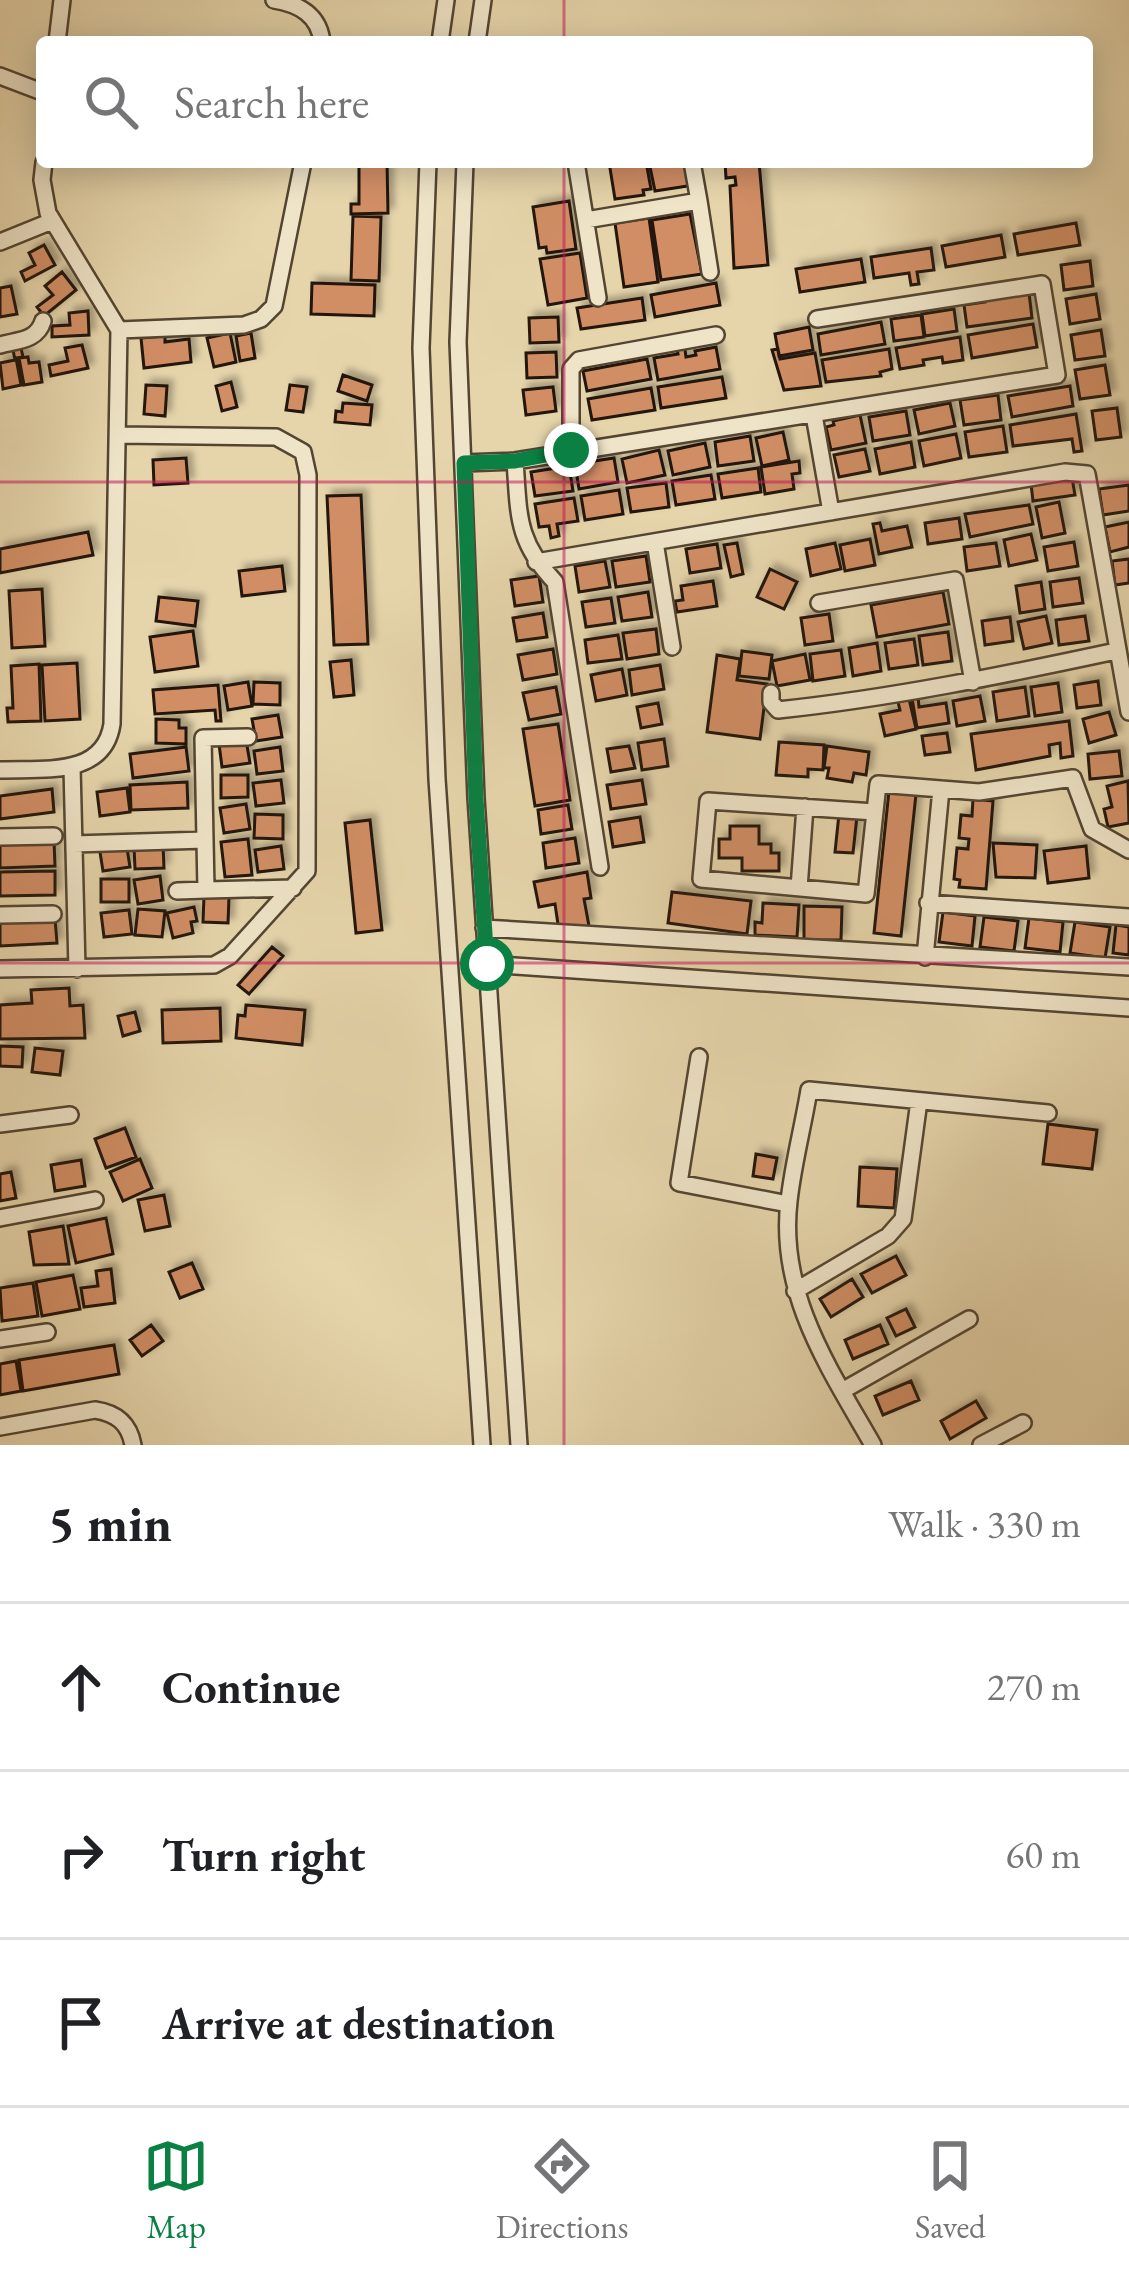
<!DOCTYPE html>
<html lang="en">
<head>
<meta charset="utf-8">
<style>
  :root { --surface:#fff; --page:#f2f2f2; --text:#202124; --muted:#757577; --line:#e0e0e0; --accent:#0b8043 }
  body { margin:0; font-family:"EB Garamond",serif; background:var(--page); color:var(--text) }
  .stop { position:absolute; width:36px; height:36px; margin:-27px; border:9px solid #0b8043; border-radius:50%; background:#fff }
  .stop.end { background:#0b8043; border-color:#fff; box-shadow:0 3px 12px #0008 }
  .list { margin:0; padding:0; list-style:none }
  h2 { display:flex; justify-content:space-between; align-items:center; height:156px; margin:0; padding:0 48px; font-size:51px }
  h2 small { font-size:39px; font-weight:400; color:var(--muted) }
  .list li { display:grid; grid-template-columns:78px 1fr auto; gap:36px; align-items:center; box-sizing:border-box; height:168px; padding:0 48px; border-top:3px solid var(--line) }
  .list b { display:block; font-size:45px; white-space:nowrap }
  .list em { font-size:39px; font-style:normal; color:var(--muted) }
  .icon { flex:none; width:66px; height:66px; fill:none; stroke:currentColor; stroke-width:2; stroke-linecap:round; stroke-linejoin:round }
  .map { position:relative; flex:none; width:1129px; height:1445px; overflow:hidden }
  .search { position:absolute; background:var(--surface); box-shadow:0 6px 30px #0003; left:36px; right:36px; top:36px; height:132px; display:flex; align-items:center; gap:30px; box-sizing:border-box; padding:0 42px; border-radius:12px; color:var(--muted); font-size:45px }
  .sheet { height:660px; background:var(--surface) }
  nav { display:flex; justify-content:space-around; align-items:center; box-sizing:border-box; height:168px; border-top:3px solid var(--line); background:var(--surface); font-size:33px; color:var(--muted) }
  nav a { display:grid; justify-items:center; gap:6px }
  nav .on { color:var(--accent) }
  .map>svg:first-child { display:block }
</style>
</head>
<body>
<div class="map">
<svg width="1129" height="1445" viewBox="0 0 1129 1445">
  <defs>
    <filter id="shadow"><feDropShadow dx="5.5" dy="-5.5" stdDeviation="3" flood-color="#0004"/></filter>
  </defs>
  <rect width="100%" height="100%" fill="#e6d5ab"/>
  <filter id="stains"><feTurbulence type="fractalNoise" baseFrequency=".00167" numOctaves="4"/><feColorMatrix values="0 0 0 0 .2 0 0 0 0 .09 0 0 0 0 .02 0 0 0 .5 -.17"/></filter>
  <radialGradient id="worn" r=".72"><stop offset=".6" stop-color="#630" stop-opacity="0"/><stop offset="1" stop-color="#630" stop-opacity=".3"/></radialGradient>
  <path fill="#d18e65" stroke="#22150a" stroke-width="3" filter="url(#shadow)" d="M359,162H387L388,213L351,214V204H359Z
    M609,162H646L651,189L643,190L644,195L615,199Z
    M649,162H690L694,185L655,191Z
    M725,162H759L768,265L734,268L730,186L736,185L735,177L726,178Z
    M569,201L576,249L547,253L546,247L539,248L533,207Z
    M690,214L702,274L661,280L652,220Z
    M353,216L381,217L379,281L351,280Z
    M649,218L658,282L624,287L615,223Z
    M1076,223L1080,245L1018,255L1014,234Z
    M1001,235L1005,257L946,267L942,246Z
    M44,245L55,265L25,281L21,272L35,265L29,253Z
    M931,248L934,270L917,272L919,284L911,285L909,273L874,278L871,257Z
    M580,253L587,298L548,305L540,259Z
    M861,259L865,282L800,292L796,269Z
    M1090,261L1093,286L1064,290L1061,265Z
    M62,272L76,290L44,316L37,307L53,295L45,286Z
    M312,283L375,285L374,316L311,314Z
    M716,283L720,305L655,317L651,295Z
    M11,286L17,314L0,317V288Z
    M1029,293L1032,318L967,327L964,305L985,302L984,295Z
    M1096,294L1100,319L1070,324L1066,299Z
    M642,298L645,320L581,329L577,308Z
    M954,309L957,331L925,336L922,314Z
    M88,311L89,335L52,337V326L70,325L69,313Z
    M921,315L924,337L894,341L891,319Z
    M558,317L559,342L530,343L529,318Z
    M881,322L885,344L821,355L818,334Z
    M1033,324L1037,347L972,358L968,335Z
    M809,327L813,350L779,356L775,334Z
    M1101,330L1105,356L1075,360L1071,335Z
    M230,333L236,362L214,367L207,338Z
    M251,333L255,358L240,361L236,336Z
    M165,336V342L189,339L191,362L144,368L141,338Z
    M960,337L963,360L943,363L942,357L923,360L924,365L900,369L896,348Z
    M684,343L686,357L696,355L695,351L716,347L720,369L658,380L654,358L678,354L676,344Z
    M82,345L88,368L51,376L49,365L68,361L65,348Z
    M21,348L23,357L16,358L21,385L3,389L0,363L15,360L13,350Z
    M778,349L780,359L815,353L821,386L784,390L772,350Z
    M889,349L892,369L880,372L881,376L826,382L822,360Z
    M556,352L557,377L527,378L526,353Z
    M28,357L29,363L39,362L42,382L24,385L19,358Z
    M647,359L651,379L587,391L583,371Z
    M1105,365L1110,395L1080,399L1075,370Z
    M343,375L372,385L367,401L338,391Z
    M722,377L726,398L661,408L658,387Z
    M231,382L237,407L222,411L216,386Z
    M146,385L167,386L165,416L144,414Z
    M290,385L307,387L303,412L286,410Z
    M1070,386L1073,406L1012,417L1008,396Z
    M553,387L556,411L526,415L523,390Z
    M651,388L655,410L592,420L588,399Z
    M998,395L1001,420L964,425L960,400Z
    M343,403L372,405L370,425L335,422L336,411L342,412Z
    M950,403L955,426L919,434L914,410Z
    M1117,408L1121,437L1096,440L1092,411Z
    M906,411L910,435L873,441L869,417Z
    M1076,414L1082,451L1074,452L1072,439L1013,446L1010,425Z
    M860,415L866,443L831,450L826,427L834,425L833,421Z
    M1003,426L1007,452L969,457L965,432Z
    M783,432L789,460L762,466L756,438Z
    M956,434L961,458L924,466L919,441Z
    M750,436L754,461L718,466L715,442Z
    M911,442L915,467L880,474L875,449Z
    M705,443L710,467L673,475L668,451Z
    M865,449L870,471L839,477L834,455Z
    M659,450L665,475L627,483L622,459Z
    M186,458L188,483L154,485L153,460Z
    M614,458L618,482L579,489L575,464Z
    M799,461L800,473L792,474L794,489L765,494L761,467Z
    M569,466L573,491L535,496L531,472Z
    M758,468L761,492L722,498L718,474Z
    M711,475L715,499L676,505L672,481Z
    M1072,478L1075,495L1033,501L1031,484Z
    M666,483L669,507L631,512L627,488Z
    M1129,485V511L1103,515L1099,489Z
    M619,490L623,514L585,520L581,496Z
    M361,495L368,644L334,645L327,496Z
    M574,498L578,521L557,524L559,536L551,538L549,526L539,527L535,504Z
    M1059,502L1065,533L1042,538L1036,507Z
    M1029,505L1033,524L970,537L965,514Z
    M959,518L962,539L928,544L925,523Z
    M1129,522V547L1110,552L1105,527Z
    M880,523L882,531L907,526L912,547L879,554L873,524Z
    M88,532L93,555L0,573V549Z
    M1031,534L1037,560L1009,566L1004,540Z
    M870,539L875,565L845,571L840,545Z
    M1074,542L1078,566L1048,571L1044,547Z
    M737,543L743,574L731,577L724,545Z
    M835,543L841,569L811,576L806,549Z
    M996,543L1000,566L967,571L964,547Z
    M717,544L721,568L690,573L686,549Z
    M646,556L650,582L616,587L612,561Z
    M1129,559V583L1115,585L1112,561Z
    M605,561L610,587L579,592L575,566Z
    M282,566L285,591L242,596L239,571Z
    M770,569L797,582L784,609L757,597Z
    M539,576L543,602L515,606L511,580Z
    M1079,578L1083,603L1053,607L1050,582Z
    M713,581L717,606L677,612L675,601L683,600L681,586Z
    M1041,582L1045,609L1020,613L1016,586Z
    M42,589L45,646L12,648L9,591Z
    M648,592L652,617L622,621L618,597Z
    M943,592L949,624L877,637L871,605Z
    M159,597L198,601L195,626L156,621Z
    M611,598L615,623L586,627L582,602Z
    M543,613L547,637L517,641L513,618Z
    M829,614L833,641L805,645L801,618Z
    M1046,616L1052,643L1024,649L1018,622Z
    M1085,616L1089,641L1059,645L1056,620Z
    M1010,617L1013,641L985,645L982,621Z
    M656,629L659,654L627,659L623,633Z
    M193,631L198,666L155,672L150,637Z
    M948,632L952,661L923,665L919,636Z
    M618,635L622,659L588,663L585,640Z
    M914,639L918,665L889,669L885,643Z
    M877,643L881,671L853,676L849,648Z
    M553,649L557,674L523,680L518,655Z
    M841,650L845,676L813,681L810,654Z
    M742,651L772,655L769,679L739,676Z
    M805,654L810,680L777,686L772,661Z
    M717,655L740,659L737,680L767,684L760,739L707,732Z
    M351,660L354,695L334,697L330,662Z
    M77,663L80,719L45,721L42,665Z
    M39,664L41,721L8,722L7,708H13L11,666Z
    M660,665L664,689L632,695L629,670Z
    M622,669L627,695L596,701L591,675Z
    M1098,681L1101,705L1077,708L1074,685Z
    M248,682L252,706L228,710L224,686Z
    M254,682L280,683V705L253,704Z
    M1058,683L1062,712L1035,716L1031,687Z
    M218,685L221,721H216L215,710L155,714L153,690Z
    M556,687L561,714L529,720L523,693Z
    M1025,687L1029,716L997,721L993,692Z
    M980,696L985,721L957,726L953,701Z
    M918,697L919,707L946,703L949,723L917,728L912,698Z
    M909,699L916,729L885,736L880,714L900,710L898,702Z
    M658,703L662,724L641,728L637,707Z
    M1109,712L1116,735L1089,743L1083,719Z
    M278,715L282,737L256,741L252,719Z
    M156,719L179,720V728H186V744L156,743Z
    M1069,721L1073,756L1061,758L1060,743L1049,745L1050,756L976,770L971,734Z
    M558,724L570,800L535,806L523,729Z
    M947,733L950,752L925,755L922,736Z
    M664,739L668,766L642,770L638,743Z
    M246,740L250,763L222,767L219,744Z
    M779,742L824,745L823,770L808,769V777L776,775Z
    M629,746L635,768L611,772L607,749Z
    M827,746L869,752L866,775L854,773L852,782L827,778L829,768H824Z
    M186,747L189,771L133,778L130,754Z
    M280,747L283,771L257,774L254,751Z
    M1119,751L1122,776L1090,779L1088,754Z
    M221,775H248V797L221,798Z
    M281,780L284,803L256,806L253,783Z
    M642,780L646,804L611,809L607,785Z
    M1128,781L1129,823L1108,827L1104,809L1112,807L1107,786Z
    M187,782L188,808L131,810L130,785Z
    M127,788L130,812L100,816L97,792Z
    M52,789L54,812L0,819V796Z
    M889,791L916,794L901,936L874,933Z
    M973,799L993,801L986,889L959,887L960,880L954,879L957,848L968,849L969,839L959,838L961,815L972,816Z
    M246,804L250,829L224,833L220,808Z
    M568,805L572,829L541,834L538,810Z
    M255,814L283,815V839L254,838Z
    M839,814L857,816L853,853L835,852Z
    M640,817L644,842L613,847L609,822Z
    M370,820L382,930L356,933L345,823Z
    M730,826H759V844H771V853H779V871H742V858H719V839H730Z
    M575,838L579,863L546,868L543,843Z
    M248,839L252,875L225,877L221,842Z
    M54,841L55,866L0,868V844Z
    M126,842L130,867L103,871L99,846Z
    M993,843L1037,845L1035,878L996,877Z
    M163,845L164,868L135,869L134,846Z
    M281,846L284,869L258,872L255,850Z
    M1086,846L1089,878L1048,883L1044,851Z
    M55,871V895L0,896V872Z
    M587,872L591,898L584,899L589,926L559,931L555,904L539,907L534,882Z
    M160,876L163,900L138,904L134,880Z
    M101,879H129V902H101Z
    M672,892L751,901L747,934L668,923Z
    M204,896L229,897L228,923L203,922Z
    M763,903L799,905L797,937L755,935V922L762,923Z
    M804,906L842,907L841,940H804Z
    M194,907L197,921L191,922L193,933L173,938L167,913Z
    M138,909L165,911L162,937L135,935Z
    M129,910L132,934L104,937L101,913Z
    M943,912L975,916L972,946L939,942Z
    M984,917L1018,921L1014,951L980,947Z
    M1029,918L1063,922L1060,952L1025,948Z
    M55,919L57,943L0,946V923Z
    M1075,922L1110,927L1105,958L1070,953Z
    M1116,925L1129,927V955L1113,953Z
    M272,947L283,956L249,994L238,985Z
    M69,988L70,1006L83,1005L85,1038L0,1039V1005L32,1003L31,990Z
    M246,1005L305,1010L302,1045L236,1038L238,1015L245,1016Z
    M220,1008L221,1041L163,1043L162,1010Z
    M135,1012L140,1031L123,1036L118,1016Z
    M0,1046L23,1047L22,1067L0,1066Z
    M35,1048L63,1051L60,1075L32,1072Z
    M1048,1124L1097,1130L1092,1169L1043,1164Z
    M125,1128L136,1157L106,1168L95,1139Z
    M756,1154L777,1158L773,1179L753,1176Z
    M140,1159L152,1188L123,1201L110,1172Z
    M81,1160L85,1186L55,1191L51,1165Z
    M860,1167L897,1169L894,1208L858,1206Z
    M11,1172L16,1198L0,1201V1174Z
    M164,1195L170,1226L145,1231L138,1200Z
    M106,1218L113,1254L76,1263L68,1226Z
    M63,1226L69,1264L34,1265L29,1232Z
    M896,1256L906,1275L872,1293L861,1274Z
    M192,1263L203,1289L180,1298L169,1272Z
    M111,1269L115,1303L84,1307L81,1288L98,1286L96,1271Z
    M73,1275L80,1309L42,1316L36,1282Z
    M852,1279L863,1297L831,1317L820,1299Z
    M33,1283L38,1316L2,1321L0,1288Z
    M906,1309L915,1327L896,1336L887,1318Z
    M151,1325L163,1341L142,1356L130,1340Z
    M880,1325L888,1344L853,1359L845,1340Z
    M114,1345L119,1374L23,1391L19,1360Z
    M16,1361L21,1391L0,1395V1364Z
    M911,1381L919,1400L883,1415L875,1396Z
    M976,1401L986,1418L950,1439L941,1421Z"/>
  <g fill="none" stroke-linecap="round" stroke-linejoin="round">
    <g stroke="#534532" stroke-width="20">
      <path id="minor" d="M274,0C299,4 319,15 322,42
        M57,42L62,0
        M440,42L446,0
        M477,42L483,0
        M0,76L42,92
        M428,162L421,348L437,779L482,1445
        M465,162L458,342L476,798L519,1445
        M576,162L598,298
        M699,201L710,272
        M586,220L699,201L692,162
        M0,242L52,221
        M119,330L244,325L261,319L274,306L303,162
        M0,345C18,340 37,341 43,321
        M814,415L831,512
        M571,450V369L579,360L716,335
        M515,461C519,515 516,541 555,582L600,867
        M464,463L515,461L1057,375L1042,284L817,319
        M655,542L672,647
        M536,562L1065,472L1087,474L1129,712
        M819,603L955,580L973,682
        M771,693V702L778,710C892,698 1004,675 1116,651
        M72,767L77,969
        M0,770C42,768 104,778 112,724L119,330L48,213L42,180L44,162
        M875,812L708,801L701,879L866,894L878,784L979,792L1073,778L1092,829L1129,850
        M0,837L54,836
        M205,840L206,890L293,888
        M74,844L205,840L203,738L248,737
        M799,888L805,807
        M177,891L206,890
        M928,903L1129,917
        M0,915L53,914
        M484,928L1129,967
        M925,957L941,789
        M487,964L1129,1008
        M0,969L214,965L230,956L307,871L308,475L303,452L276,437L119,435
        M699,1057L679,1183L788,1204
        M0,1124L70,1115
        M0,1218L95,1200
        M795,1291L888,1236L903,1219L919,1101
        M0,1339L47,1332
        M842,1391L969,1319
        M0,1427L95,1410C116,1413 129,1423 133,1445
        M873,1445C829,1368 778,1294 789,1201C793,1164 803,1127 809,1090L1048,1113
        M981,1445L1023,1423"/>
    </g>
    <use href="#minor" stroke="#efe4c8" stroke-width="15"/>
  </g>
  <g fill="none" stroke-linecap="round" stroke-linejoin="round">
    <path stroke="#0b8043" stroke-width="15" d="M487,964L476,799L464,463L515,461L571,450"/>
  </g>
  <path fill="none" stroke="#c2185b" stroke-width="3" stroke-opacity="0.55" d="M564,0V42M564,162V1445M0,482H1129M0,963H1129"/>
  <rect width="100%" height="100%" filter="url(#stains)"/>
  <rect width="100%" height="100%" fill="url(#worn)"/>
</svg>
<div class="stop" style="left:487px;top:964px"></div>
<div class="stop end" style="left:571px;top:450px"></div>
<div class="search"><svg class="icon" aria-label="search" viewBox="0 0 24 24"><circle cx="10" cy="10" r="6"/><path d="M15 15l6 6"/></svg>Search here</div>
</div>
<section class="sheet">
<h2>5 min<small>Walk · 330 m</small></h2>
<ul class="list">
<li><svg class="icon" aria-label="ahead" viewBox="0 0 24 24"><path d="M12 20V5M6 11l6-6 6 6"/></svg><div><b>Continue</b></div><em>270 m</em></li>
<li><svg class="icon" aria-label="right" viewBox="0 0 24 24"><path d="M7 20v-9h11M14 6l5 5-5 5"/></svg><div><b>Turn right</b></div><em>60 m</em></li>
<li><svg class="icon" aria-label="arrive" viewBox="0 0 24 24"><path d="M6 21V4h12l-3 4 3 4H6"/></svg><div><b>Arrive at destination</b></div></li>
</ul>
</section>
<nav>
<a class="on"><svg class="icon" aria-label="map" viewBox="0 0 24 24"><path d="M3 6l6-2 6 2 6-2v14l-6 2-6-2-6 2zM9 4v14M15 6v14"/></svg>Map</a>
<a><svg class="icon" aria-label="directions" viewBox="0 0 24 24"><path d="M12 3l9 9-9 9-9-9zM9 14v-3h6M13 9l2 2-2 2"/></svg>Directions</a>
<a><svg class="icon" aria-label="saved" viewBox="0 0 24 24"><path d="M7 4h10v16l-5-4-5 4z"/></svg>Saved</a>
</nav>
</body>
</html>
